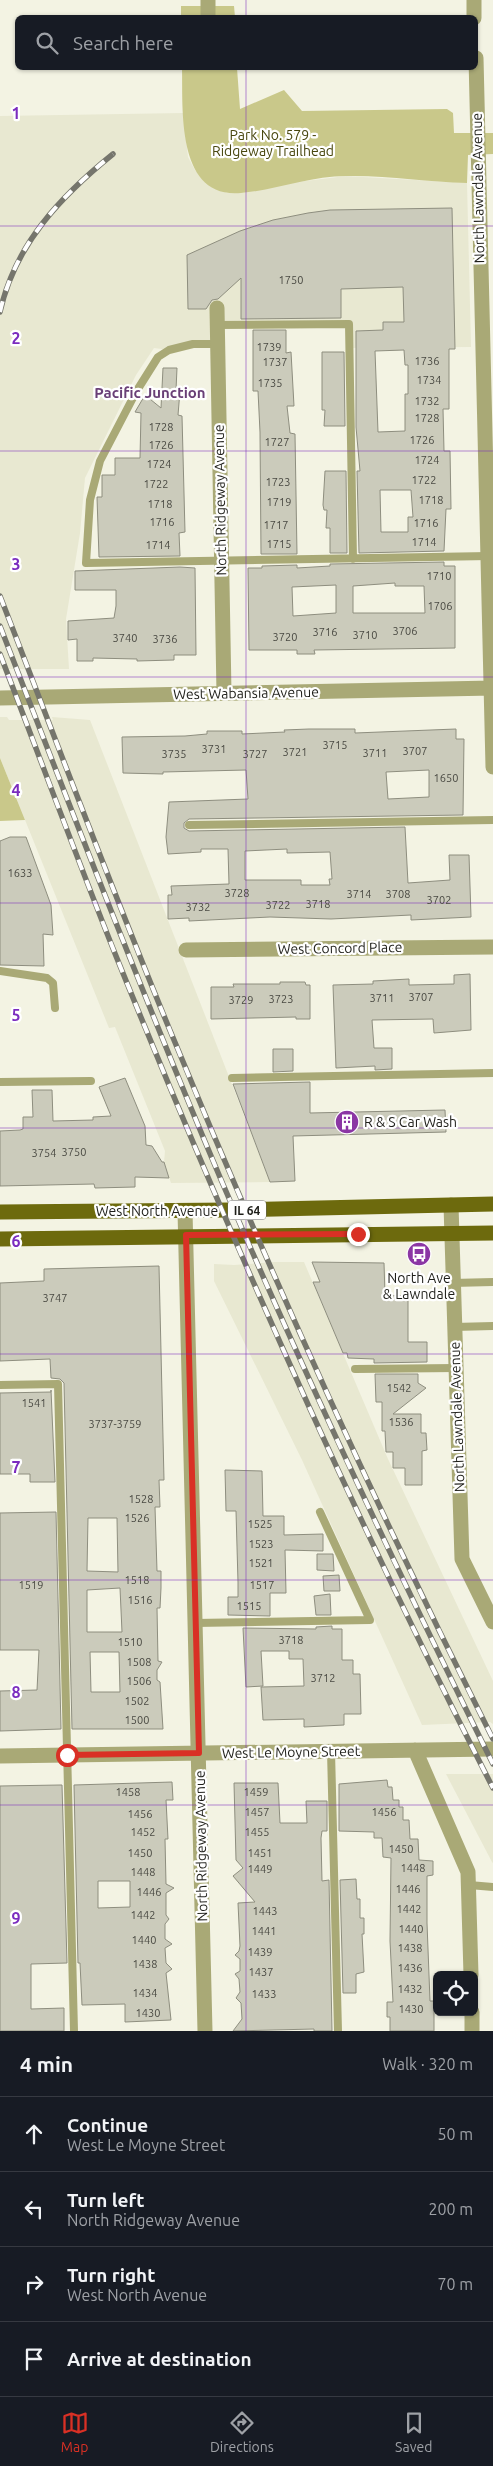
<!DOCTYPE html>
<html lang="en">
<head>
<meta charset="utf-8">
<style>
  :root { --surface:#171b24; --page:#20242c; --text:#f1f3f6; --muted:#9ea1a6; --line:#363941; --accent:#d93025 }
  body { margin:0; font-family:Ubuntu,sans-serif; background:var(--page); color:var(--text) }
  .controls { position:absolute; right:15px; bottom:15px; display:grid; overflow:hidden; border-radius:8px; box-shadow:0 1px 4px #0004 }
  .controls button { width:45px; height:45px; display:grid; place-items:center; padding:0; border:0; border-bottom:1px solid var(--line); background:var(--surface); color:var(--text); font:25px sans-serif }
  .stop { position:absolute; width:15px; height:15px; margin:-11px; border:4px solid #d93025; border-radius:50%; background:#fff }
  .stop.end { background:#d93025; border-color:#fff; box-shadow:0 1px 5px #0008 }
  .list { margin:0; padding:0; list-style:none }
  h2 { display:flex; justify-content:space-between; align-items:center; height:65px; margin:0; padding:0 20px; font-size:21px }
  h2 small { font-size:16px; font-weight:400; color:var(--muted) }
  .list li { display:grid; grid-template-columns:32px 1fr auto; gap:15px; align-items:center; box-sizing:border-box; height:75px; padding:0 20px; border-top:1px solid var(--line) }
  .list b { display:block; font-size:19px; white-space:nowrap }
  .list p { margin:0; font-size:16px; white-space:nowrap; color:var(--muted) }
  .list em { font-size:16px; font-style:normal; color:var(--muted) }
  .icon { flex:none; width:28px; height:28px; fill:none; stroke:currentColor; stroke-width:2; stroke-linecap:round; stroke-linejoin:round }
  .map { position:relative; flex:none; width:493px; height:2031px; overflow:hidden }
  .search { position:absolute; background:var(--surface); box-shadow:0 1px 4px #0004; left:15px; right:15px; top:15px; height:55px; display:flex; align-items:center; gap:12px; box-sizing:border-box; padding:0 18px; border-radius:8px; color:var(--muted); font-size:19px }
  .sheet { height:365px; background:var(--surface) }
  nav { display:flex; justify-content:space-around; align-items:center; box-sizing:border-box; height:70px; border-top:1px solid var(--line); background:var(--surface); font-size:14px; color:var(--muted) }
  nav a { display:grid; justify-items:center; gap:2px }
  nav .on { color:var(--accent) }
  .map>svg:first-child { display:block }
</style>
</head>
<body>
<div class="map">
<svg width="493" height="2031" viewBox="0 0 493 2031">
  <rect width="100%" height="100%" fill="#f3f3e3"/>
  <path fill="#e8e8d1" d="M183,113L188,157L195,170L204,181L227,193H241L297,182L346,176L467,183L471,347L349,348V325H218L217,344L169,350L154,348L136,375L85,478L80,533L66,619L69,669H0V116Z
    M0,717H7L9,720H53L52,717L90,720L270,1182L171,1183L164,1162L165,1151L115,1027L109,1028L0,758Z
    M275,1262H304L388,1459L493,1681V1724L490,1722L422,1725L302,1460L214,1281V1264L234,1265Z
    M446,1774H493V1863L492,1862Z"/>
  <path fill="#c9c88a" d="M181,6H234L235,17H181Z
    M182,68H237L240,109L284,90L302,111L447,109L453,113L454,133H493V154L468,155L467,183C427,182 386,175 346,176C310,176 276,190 241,193C176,199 183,110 182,68Z
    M0,758L25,820L0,821Z"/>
  <path fill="#cbcbbb" stroke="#8e8e7f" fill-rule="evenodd" d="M452,208L455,349H449V409H443L444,451H450L451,509H446L444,551L359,553L357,471H360L356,427V331L383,330V322H404L403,287L341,289V318L241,319V278L218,299L212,300L206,309H188L187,255L240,231L273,220L308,213L330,210ZM404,350L405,365H408V394H405V431L378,432L375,351ZM380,490H411L413,517H408V532H381Z
    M253,330H286V353L291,352L294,406H287L290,433L295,434L297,554H261L260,432L258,391H253Z
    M322,352H344L345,426H324L325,410H322Z
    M163,368H177L176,390L180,391L178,415L182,416L185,532L179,533L180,556L99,557L97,497H102V475H115V458H140L141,413L135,412L145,395L161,408Z
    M325,471H346L347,553H330V528H326L327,510H324L323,505Z
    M444,562V566H455V648L314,650L315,654H297V650H249L248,568H262V566L297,565V568L330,566V564ZM395,583V586H424L425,613H353V586ZM336,585V613L293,616L292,587Z
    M180,567L195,568L196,655H174V660L137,661V659L93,658V661H77V639L68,640V621L114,618L116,606V590H75V571Z
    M309,729H355V733L456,729V739H464L463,815L189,819L184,823V828L189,831L405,827L408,883L450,880L449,855H469L471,917L411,920V915L331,919L270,917L189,921V918L168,919V895H172L171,886L229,884L228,849H201V852L168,854L166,837L169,802L248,799L246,770L163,772V774L123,773L122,737L185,736L207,734V731H242V734L285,732L284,730ZM429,770V797L388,799L386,772ZM287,849V853L330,852L332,879H329L330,885H301V880H245V851Z
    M10,837H26L51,905L53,935L43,934L44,966L0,965V841Z
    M470,974L471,1030L434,1033L433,1019L372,1020L374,1048H392V1069L375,1070V1066L336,1068L333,985L373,984V981L409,979V985L454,984V975Z
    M280,982H305L306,985H310V1019H296V1017L211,1019V987H234L233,984H280Z
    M273,1049H293V1071L273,1072Z
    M125,1078L145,1126L146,1145L152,1146L162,1162H164L169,1178L135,1177V1187L95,1188L94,1184L0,1186V1131L20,1130L23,1129V1117H33L32,1090H52L53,1121L93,1120V1117L111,1116L99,1087Z
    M310,1082V1113L445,1110L446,1132L293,1136L295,1181L270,1182L233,1084Z
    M312,1262L384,1263L385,1295L408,1296V1342H427V1362L374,1363V1359L348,1358L347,1353H343L313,1282H320Z
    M159,1266L164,1480H159L160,1507H155L157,1571H161V1588L160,1608H157L158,1661L162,1662L157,1670V1680L160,1682L163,1729H72L64,1383L60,1379L51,1378L50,1359L0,1361V1283L44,1281V1269ZM88,1518H117L118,1572L87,1571ZM120,1588L122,1632H87V1590ZM90,1652H119L120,1692H91Z
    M375,1374H418V1383L426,1388L393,1414H421V1433H426L427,1450L422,1451V1485H405V1468H393V1452H386L385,1431H382V1402H376Z
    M51,1390L55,1482H30V1474H0V1393L51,1392Z
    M225,1470L262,1471L263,1516H284V1535L323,1534V1551L285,1550L286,1593H270V1616L228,1615V1597H238V1582L236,1511H226Z
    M56,1512L61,1729L0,1731V1691L37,1690L39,1650H0V1513Z
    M317,1554H333L334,1571L317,1570Z
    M339,1575L340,1591H324L323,1576Z
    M330,1594L331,1615H316L314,1596Z
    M332,1626V1629H342V1660H353V1674H360L361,1714H344V1725L304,1727V1719L263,1720L261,1687L304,1686L303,1659H289V1651H261L263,1686L246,1687L243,1628L316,1629V1627Z
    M387,1780L388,1787H392L393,1800H399V1807H403V1820H409L410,1839H418L419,1860L433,1861V1875L427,1876V1923L430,2001H434V2031H390V2017H387V2002H393L390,1941L391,1858L383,1857L382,1838H374V1832L339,1831V1784Z
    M172,1782L173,1800H166L168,1839H165L166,1884L174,1888L166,1893V1915L169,1919L165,1924V1939L172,1944L165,1948L166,1963L172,1969L166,1973L171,2020L125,2022V2004L82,2005L80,1963H78L74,1785ZM98,1881H130V1907L98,1908Z
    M234,1783H278L280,1823H307L306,1801H327V1831H322L321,1838L322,1881L329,1880L332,2031H314V2029L233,2031L242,2019L241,2003L236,1998L240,1992L239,1979L235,1974L240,1971V1959L235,1955L239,1951L240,1946L238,1903L255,1902L233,1876L243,1868L236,1860Z
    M60,1785H62L67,1963L31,1964V2009L64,2008V2031H0V1786Z
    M356,1879L357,1899H360V1918H364V1934H362L364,1972L356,1974V1993H343L340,1880Z"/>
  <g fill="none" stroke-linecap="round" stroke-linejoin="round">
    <path stroke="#a9a976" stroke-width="8" d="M217,325L349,324L353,559
      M217,344H193L169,350L158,357L136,392L100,461L90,500L86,563L489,556
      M189,825L493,820
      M0,971L47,978L53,983L55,1008
      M232,1078L493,1073
      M0,1082L91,1081
      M452,1283L493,1282
      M454,1327L493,1326
      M355,1369L456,1368
      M0,1385L58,1384L74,2031
      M195,1623L370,1620L320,1512
      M331,1751L338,2031
      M469,1885L493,1887"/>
    <path stroke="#a9a976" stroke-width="15" d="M208,0V18
      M474,0V18
      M476,58L493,767
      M217,308L224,693
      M0,698L493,688
      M186,950L493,947
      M451,1205L462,1559L493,1622
      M185,1211L205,2031
      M415,1750L468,1872L471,1975
      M0,1756L493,1749
      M472,2012V2031"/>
    <path stroke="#6d6a0d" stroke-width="15" d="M0,1212L231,1210L493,1204
      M0,1239L493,1233"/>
    <g stroke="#75756c" stroke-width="5.5">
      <path id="rail" d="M0,312C15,244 61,196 113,154
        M0,596C56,740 110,885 169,1028C268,1269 376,1507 493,1739
        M0,626C72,812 144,998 222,1182C306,1379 398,1572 493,1764
        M0,654C39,755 76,856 116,956C230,1238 354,1517 493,1788"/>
    </g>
    <use href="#rail" stroke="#fff" stroke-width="4" stroke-dasharray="11" stroke-linecap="butt"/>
  </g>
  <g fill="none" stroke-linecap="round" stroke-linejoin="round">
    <path stroke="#d93025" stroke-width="6" d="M67,1755L199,1753L186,1235L358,1234"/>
  </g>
  <path fill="none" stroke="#7b2cbf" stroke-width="1" stroke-opacity="0.55" d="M246,0V18M246,68V2031M0,226H493M0,451H493M0,677H493M0,903H493M0,1128H493M0,1354H493M0,1580H493M0,1805H493"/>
  <defs>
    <g id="building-disc" transform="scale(1.25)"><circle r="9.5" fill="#8b36a4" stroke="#fff"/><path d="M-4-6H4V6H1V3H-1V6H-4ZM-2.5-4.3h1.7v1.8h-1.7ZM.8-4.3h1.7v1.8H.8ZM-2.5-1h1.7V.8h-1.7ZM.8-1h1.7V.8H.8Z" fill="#fff"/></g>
    <g id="bus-disc" transform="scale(1.25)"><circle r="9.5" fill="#8b36a4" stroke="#fff"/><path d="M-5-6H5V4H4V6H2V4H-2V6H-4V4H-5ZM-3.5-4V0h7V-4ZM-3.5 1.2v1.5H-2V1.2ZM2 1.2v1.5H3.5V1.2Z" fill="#fff"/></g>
  </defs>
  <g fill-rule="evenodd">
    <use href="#building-disc" x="347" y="1122"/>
    <use href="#bus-disc" x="419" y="1254"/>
  </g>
  <g text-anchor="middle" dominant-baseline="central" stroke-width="4.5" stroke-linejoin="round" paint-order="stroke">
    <g font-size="11" fill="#494942">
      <text x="291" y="280">1750</text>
      <text x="269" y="347">1739</text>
      <text x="427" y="361">1736</text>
      <text x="275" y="362">1737</text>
      <text x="429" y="380">1734</text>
      <text x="270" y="383">1735</text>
      <text x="427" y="401">1732</text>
      <text x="427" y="418">1728</text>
      <text x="161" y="427">1728</text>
      <text x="422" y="440">1726</text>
      <text x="277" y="442">1727</text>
      <text x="161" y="445">1726</text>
      <text x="427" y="460">1724</text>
      <text x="159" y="464">1724</text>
      <text x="424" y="480">1722</text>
      <text x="278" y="482">1723</text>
      <text x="156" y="484">1722</text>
      <text x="431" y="500">1718</text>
      <text x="279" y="502">1719</text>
      <text x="160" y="504">1718</text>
      <text x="162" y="522">1716</text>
      <text x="426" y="523">1716</text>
      <text x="276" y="525">1717</text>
      <text x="424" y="542">1714</text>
      <text x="279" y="544">1715</text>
      <text x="158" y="545">1714</text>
      <text x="439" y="576">1710</text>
      <text x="440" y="606">1706</text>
      <text x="405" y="631">3706</text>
      <text x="325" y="632">3716</text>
      <text x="365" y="635">3710</text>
      <text x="285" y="637">3720</text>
      <text x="125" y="638">3740</text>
      <text x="165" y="639">3736</text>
      <text x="335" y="745">3715</text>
      <text x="214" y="749">3731</text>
      <text x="415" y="751">3707</text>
      <text x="295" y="752">3721</text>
      <text x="375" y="753">3711</text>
      <text x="174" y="754">3735</text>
      <text x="255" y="754">3727</text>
      <text x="446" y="778">1650</text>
      <text x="20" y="873">1633</text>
      <text x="237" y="893">3728</text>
      <text x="359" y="894">3714</text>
      <text x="398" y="894">3708</text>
      <text x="439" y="900">3702</text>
      <text x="318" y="904">3718</text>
      <text x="278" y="905">3722</text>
      <text x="198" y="907">3732</text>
      <text x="421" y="997">3707</text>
      <text x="382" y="998">3711</text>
      <text x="281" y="999">3723</text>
      <text x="241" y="1000">3729</text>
      <text x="74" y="1152">3750</text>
      <text x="44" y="1153">3754</text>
      <text x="55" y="1298">3747</text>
      <text x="399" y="1388">1542</text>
      <text x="34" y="1403">1541</text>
      <text x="401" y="1422">1536</text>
      <text x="115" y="1424">3737-3759</text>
      <text x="141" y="1499">1528</text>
      <text x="137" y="1518">1526</text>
      <text x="260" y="1524">1525</text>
      <text x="261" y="1544">1523</text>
      <text x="261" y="1563">1521</text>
      <text x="137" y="1580">1518</text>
      <text x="31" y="1585">1519</text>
      <text x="262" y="1585">1517</text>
      <text x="140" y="1600">1516</text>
      <text x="249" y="1606">1515</text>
      <text x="291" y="1640">3718</text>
      <text x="130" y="1642">1510</text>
      <text x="139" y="1662">1508</text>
      <text x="323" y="1678">3712</text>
      <text x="139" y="1681">1506</text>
      <text x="137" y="1701">1502</text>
      <text x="137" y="1720">1500</text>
      <text x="128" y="1792">1458</text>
      <text x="256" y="1792">1459</text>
      <text x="257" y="1812">1457</text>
      <text x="384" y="1812">1456</text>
      <text x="140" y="1814">1456</text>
      <text x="143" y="1832">1452</text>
      <text x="257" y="1832">1455</text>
      <text x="401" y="1849">1450</text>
      <text x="140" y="1853">1450</text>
      <text x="260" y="1853">1451</text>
      <text x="413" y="1868">1448</text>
      <text x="260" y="1869">1449</text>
      <text x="143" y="1872">1448</text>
      <text x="408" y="1889">1446</text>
      <text x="149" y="1892">1446</text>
      <text x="409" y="1909">1442</text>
      <text x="265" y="1911">1443</text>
      <text x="143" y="1915">1442</text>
      <text x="411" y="1929">1440</text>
      <text x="264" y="1931">1441</text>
      <text x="144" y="1940">1440</text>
      <text x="410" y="1948">1438</text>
      <text x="260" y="1952">1439</text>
      <text x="145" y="1964">1438</text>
      <text x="410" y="1968">1436</text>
      <text x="261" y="1972">1437</text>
      <text x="410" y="1989">1432</text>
      <text x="145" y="1993">1434</text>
      <text x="264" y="1994">1433</text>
      <text x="411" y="2009">1430</text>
      <text x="148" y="2013">1430</text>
    </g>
    <rect fill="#fff" stroke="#62625e" stroke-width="1" x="228" y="1200.5" width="38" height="19" rx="4"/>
    <g font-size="12" font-weight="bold" fill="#1e1e19">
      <text x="247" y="1210">IL 64</text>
    </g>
    <g font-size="14" fill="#49470f" stroke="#fff">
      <text x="273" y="135">Park No. 579 -<tspan x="273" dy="16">Ridgeway Trailhead</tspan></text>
    </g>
    <g font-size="14" fill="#1e1e19" stroke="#fff">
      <text transform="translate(478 188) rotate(-91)">North Lawndale Avenue</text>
      <text transform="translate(220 500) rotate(-91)">North Ridgeway Avenue</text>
      <text transform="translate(246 693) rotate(-1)">West Wabansia Avenue</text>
      <text transform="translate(340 948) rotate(-1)">West Concord Place</text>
      <text x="157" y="1211">West North Avenue</text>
      <text transform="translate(457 1417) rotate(-92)">North Lawndale Avenue</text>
      <text transform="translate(291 1752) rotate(-1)">West Le Moyne Street</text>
      <text transform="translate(201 1846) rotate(-91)">North Ridgeway Avenue</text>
    </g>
    <g font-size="14" fill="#1e1e19" stroke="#fff" text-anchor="start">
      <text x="364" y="1122">R &amp; S Car Wash</text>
      <text x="419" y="1278" text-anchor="middle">North Ave<tspan x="419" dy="16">&amp; Lawndale</tspan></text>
    </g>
    <g font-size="15" font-weight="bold" fill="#693f76" stroke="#fff">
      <text x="150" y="392">Pacific Junction</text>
    </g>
  </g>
  <g font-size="16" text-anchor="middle" font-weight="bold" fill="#7b2cbf" stroke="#fff" stroke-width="4.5" stroke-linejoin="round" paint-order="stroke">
    <text x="16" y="119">1</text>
    <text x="16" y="344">2</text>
    <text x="16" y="570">3</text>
    <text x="16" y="796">4</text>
    <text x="16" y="1021">5</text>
    <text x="16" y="1247">6</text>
    <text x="16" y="1473">7</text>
    <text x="16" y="1698">8</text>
    <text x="16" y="1924">9</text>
  </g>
</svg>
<div class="controls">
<button><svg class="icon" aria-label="locate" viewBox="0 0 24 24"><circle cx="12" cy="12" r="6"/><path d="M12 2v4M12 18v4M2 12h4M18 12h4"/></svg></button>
</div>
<div class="stop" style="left:67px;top:1755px"></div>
<div class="stop end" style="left:358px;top:1234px"></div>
<div class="search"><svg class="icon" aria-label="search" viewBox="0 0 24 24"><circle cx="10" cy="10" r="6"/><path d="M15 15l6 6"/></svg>Search here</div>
</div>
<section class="sheet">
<h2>4 min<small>Walk · 320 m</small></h2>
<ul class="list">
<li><svg class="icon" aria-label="ahead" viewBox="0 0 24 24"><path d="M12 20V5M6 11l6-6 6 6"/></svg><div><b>Continue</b><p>West Le Moyne Street</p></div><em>50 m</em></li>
<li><svg class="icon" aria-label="left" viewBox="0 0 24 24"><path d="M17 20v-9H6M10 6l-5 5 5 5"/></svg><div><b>Turn left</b><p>North Ridgeway Avenue</p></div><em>200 m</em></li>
<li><svg class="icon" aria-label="right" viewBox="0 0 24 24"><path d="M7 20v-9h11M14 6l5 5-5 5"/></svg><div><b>Turn right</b><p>West North Avenue</p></div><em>70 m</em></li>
<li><svg class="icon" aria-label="arrive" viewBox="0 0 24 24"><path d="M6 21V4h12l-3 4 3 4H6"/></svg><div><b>Arrive at destination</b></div></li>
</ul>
</section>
<nav>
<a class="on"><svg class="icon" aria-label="map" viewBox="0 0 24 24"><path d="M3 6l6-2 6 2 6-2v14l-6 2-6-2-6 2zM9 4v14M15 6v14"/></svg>Map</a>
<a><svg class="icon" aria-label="directions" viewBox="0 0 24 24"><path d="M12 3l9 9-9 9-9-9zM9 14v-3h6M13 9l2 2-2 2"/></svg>Directions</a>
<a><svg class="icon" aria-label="saved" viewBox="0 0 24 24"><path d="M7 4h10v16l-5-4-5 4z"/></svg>Saved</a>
</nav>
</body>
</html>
